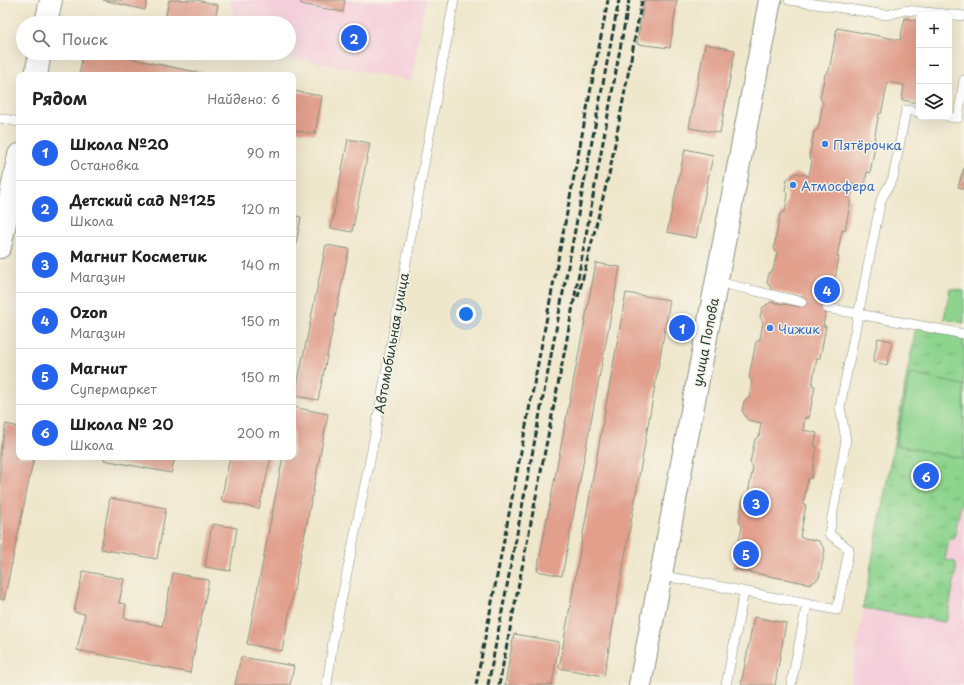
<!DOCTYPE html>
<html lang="ru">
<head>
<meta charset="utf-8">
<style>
  :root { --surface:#fff; --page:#f2f2f2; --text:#222; --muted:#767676; --line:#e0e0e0; --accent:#2563eb }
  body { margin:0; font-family:"Playpen Sans",sans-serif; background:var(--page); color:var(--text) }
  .controls { position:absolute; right:12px; top:12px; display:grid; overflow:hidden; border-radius:8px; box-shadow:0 4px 16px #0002 }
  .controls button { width:36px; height:36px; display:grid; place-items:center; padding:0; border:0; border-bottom:1px solid var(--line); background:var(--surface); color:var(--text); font:20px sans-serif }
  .you { position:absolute; left:466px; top:314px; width:14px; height:14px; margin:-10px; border:3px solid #fff; border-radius:50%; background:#1a73e8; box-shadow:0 0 0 6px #1a73e833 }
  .badge { display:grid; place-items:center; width:26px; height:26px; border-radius:50%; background:var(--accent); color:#fff; font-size:13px; font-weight:700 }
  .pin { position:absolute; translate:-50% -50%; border:2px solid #fff; box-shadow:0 1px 4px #0006 }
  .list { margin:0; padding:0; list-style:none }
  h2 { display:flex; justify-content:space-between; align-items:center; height:52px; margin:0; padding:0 16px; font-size:17px }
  h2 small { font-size:13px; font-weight:400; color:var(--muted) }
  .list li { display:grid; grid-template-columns:26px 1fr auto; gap:12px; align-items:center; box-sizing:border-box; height:56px; padding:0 16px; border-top:1px solid var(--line) }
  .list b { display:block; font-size:15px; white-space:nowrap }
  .list p { margin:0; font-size:13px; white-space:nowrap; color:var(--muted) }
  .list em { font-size:13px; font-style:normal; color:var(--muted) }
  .icon { flex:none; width:22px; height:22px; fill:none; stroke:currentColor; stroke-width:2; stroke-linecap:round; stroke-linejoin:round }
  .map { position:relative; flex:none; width:964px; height:685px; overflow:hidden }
  .search { position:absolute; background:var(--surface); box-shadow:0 4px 16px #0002; left:16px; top:16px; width:280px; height:44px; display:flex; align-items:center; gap:10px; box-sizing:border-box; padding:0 14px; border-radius:22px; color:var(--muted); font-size:15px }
  .panel { position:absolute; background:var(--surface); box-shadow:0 4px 16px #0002; left:16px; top:72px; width:280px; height:388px; border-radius:8px }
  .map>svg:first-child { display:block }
</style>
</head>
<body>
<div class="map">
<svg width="964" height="685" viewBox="0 0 964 685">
  <defs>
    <pattern id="grass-tufts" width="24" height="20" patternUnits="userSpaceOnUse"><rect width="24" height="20" fill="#8ed48e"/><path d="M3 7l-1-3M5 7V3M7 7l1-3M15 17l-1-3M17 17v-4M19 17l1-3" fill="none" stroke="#73ad75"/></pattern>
  </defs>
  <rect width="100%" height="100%" fill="#f7f3e8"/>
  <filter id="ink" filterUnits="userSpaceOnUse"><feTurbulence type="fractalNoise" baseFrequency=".025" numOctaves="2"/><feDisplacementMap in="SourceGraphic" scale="8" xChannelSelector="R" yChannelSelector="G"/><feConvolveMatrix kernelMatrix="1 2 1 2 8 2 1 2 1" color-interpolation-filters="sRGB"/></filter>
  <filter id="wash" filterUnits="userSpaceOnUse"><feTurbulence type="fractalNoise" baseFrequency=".012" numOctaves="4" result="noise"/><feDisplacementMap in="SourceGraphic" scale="16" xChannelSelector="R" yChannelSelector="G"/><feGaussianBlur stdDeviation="0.9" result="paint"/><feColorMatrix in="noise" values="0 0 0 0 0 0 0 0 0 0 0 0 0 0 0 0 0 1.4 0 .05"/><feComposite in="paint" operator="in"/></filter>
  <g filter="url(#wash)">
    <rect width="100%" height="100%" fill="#efe7cc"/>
    <path fill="#f5cfdb" d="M230,0H425L411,81L269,53H289V23H232L234,15Z
      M916,327L964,337V685H856L850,684Z"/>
    <path fill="url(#grass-tufts)" stroke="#568861" d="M916,327L964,337V488L954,539H949L945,560L954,561L956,564V571L947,618L945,622L863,608Z"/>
    <path fill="#8ed48e" stroke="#568861" d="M950,288L964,291V323L944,319Z
      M910,374L964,385V459L896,445Z"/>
    <g id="blocks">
      <path fill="#e19f8c" d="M103,0H147L145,10Z
        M169,0H197L218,5L214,23H176L165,21Z
        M301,0H345L343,12L301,4Z
        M644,0H677L670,48L637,44Z
        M905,18L919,21V103L902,100L904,85L888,82L881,114L879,113L874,140H876L870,173L867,172L865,186L851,184L848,198L851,199L845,231L842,230L837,257H839L833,289H830L828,302L823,326H826L820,358H817L812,385L815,386L809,418L805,417L803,430L817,433L814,446L817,447L811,479L808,478L803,505H806L800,537L819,541L825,550L819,578L811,584L733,569L742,526L739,522L743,497L748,494L753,467L750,463L755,439L759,436L761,423L748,420L742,411L744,401L749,398L752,382L749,377L756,342L760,339L763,322L760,317L762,308L771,302L801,307L803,297L773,291L767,283L769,273L773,270L777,253L774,249L780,214L785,211L788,195L785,190L787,179L796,173L809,176L812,161L809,157L814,132L818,129L823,103L820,98L825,74L829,71L837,28L900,40Z
        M705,44L735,50L720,133L689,128Z
        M83,53H103L211,75H79Z
        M293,91L322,96L315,134L293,130Z
        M348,139L370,143L352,232L331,228Z
        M685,149L713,155L696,238L667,232Z
        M964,168V189L958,187Z
        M293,215L301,217L294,255H293Z
        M326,245L349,249L318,400L295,396Z
        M596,263L620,267L562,576L537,571Z
        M626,293L670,300L604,676L559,668Z
        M878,338L892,341L887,365L873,362Z
        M293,407L328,414L282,651L247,644L283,457H293Z
        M6,424L19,427V457H34L4,600L0,599V451Z
        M105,457H175L171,473L104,460Z
        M230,457H271L259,509L221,500Z
        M110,498L166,508L157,559L101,549Z
        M212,524L237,528L230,571L205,567Z
        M83,571L124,579L119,603L126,604L124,618L162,626L173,573L209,580L190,673L77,650L85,614L74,612Z
        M754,617L786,623L775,685H741Z
        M514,634L559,642L552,685H505Z
        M241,657L294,666L290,685H235Z"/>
    </g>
  </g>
  <g filter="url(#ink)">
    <use href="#blocks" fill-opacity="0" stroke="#879280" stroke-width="1"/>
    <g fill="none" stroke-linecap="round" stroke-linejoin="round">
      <g stroke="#879280" stroke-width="10">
        <path id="service" d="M789,0L887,15L905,10L964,16
          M949,117L958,118L964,80
          M0,118L19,122
          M717,282L802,302
          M827,308L964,334
          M661,576L687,580L837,610L849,549L829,534L846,440L840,407L881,200L893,178L906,110L919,112
          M327,685L333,641L371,455L454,0
          M726,685L744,592
          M791,685L807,604"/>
      </g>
      <g stroke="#879280" stroke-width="24">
        <path id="tertiary" d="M46,23L51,0
          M36,75L40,53
          M0,247L19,155
          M640,685L770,0"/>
      </g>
      <use href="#service" stroke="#fff" stroke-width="9"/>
      <use href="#tertiary" stroke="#fff" stroke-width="22"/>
      <path stroke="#1f3d34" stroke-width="3" stroke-dasharray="6 3" stroke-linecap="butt" d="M578,297L610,170L642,0
        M476,685L608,0
        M488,685L619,0
        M499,685L566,344L629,0"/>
    </g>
  </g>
  <g fill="#3f7fe0" stroke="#f7f3e8" stroke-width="1.5">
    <circle cx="825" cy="144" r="4"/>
    <circle cx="793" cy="185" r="4"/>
    <circle cx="770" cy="328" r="4"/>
  </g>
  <g text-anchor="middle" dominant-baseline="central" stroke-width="3" stroke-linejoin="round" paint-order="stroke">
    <g font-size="13" fill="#366cbe" stroke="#f7f3e8" text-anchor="start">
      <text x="833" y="144">Пятёрочка</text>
      <text x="801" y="185">Атмосфера</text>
      <text x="778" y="328">Чижик</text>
    </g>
    <g font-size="13" fill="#1f3d34" stroke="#f7f3e8">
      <text transform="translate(705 342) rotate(-79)">улица Попова</text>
      <text transform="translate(391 343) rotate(-80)">Автомобильная улица</text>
    </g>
  </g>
</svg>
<div class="controls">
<button>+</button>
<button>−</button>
<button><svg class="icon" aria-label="layers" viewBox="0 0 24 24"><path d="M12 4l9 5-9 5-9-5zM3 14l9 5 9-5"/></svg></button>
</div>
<div class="you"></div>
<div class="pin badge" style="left:682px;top:328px">1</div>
<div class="pin badge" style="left:354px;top:38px">2</div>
<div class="pin badge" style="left:756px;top:503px">3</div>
<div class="pin badge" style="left:827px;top:290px">4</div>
<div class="pin badge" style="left:746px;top:554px">5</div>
<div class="pin badge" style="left:926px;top:476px">6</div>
<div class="search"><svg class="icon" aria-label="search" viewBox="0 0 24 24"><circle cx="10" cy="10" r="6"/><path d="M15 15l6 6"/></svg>Поиск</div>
<section class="panel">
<h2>Рядом<small>Найдено: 6</small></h2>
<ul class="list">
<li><span class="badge">1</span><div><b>Школа №20</b><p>Остановка</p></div><em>90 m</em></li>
<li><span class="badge">2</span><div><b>Детский сад №125</b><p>Школа</p></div><em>120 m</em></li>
<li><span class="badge">3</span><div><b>Магнит Косметик</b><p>Магазин</p></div><em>140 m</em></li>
<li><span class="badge">4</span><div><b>Ozon</b><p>Магазин</p></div><em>150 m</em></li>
<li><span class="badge">5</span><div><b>Магнит</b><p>Супермаркет</p></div><em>150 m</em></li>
<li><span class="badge">6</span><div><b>Школа № 20</b><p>Школа</p></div><em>200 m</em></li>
</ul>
</section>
</div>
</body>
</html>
